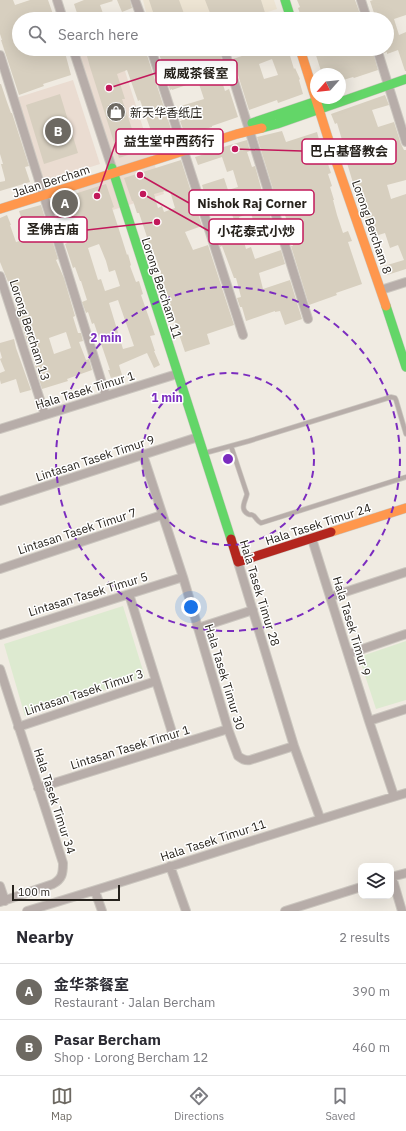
<!DOCTYPE html>
<html lang="en">
<head>
<meta charset="utf-8">
<style>
  :root { --surface:#fff; --page:#f2f2f3; --text:#2b2b33; --muted:#7c7c81; --line:#e1e1e2; --accent:#6d6962 }
  body { margin:0; font-family:"IBM Plex Sans","Noto Sans SC",sans-serif; background:var(--page); color:var(--text) }
  .controls { position:absolute; right:12px; bottom:12px; display:grid; overflow:hidden; border-radius:8px; box-shadow:0 4px 16px #0002 }
  .controls button { width:36px; height:36px; display:grid; place-items:center; padding:0; border:0; border-bottom:1px solid var(--line); background:var(--surface); color:var(--text); font:20px sans-serif }
  .compass { position:absolute; left:310px; top:68px; width:36px; height:36px; border-radius:50%; background:var(--surface); box-shadow:0 4px 16px #0002; rotate:243deg }
  .scale { position:absolute; left:12px; bottom:10px; width:108px; box-sizing:border-box; padding-left:4px; border:2px solid #27231d; border-top:0; font-size:11px; line-height:14px; white-space:nowrap; color:#27231d; -webkit-text-stroke:3px #fff; paint-order:stroke }
  .you { position:absolute; left:191px; top:607px; width:14px; height:14px; margin:-10px; border:3px solid #fff; border-radius:50%; background:#1a73e8; box-shadow:0 0 0 6px #1a73e833 }
  .badge { display:grid; place-items:center; width:26px; height:26px; border-radius:50%; background:var(--accent); color:#fff; font-size:13px; font-weight:700 }
  .pin { position:absolute; translate:-50% -50%; border:2px solid #fff; box-shadow:0 1px 4px #0006 }
  .list { margin:0; padding:0; list-style:none }
  h2 { display:flex; justify-content:space-between; align-items:center; height:52px; margin:0; padding:0 16px; font-size:17px }
  h2 small { font-size:13px; font-weight:400; color:var(--muted) }
  .list li { display:grid; grid-template-columns:26px 1fr auto; gap:12px; align-items:center; box-sizing:border-box; height:56px; padding:0 16px; border-top:1px solid var(--line) }
  .list b { display:block; font-size:15px; white-space:nowrap }
  .list p { margin:0; font-size:13px; white-space:nowrap; color:var(--muted) }
  .list em { font-size:13px; font-style:normal; color:var(--muted) }
  .icon { flex:none; width:22px; height:22px; fill:none; stroke:currentColor; stroke-width:2; stroke-linecap:round; stroke-linejoin:round }
  .map { position:relative; flex:none; width:406px; height:911px; overflow:hidden }
  .search { position:absolute; background:var(--surface); box-shadow:0 4px 16px #0002; left:12px; right:12px; top:12px; height:44px; display:flex; align-items:center; gap:10px; box-sizing:border-box; padding:0 14px; border-radius:22px; color:var(--muted); font-size:15px }
  .sheet { height:164px; background:var(--surface) }
  nav { display:flex; justify-content:space-around; align-items:center; box-sizing:border-box; height:56px; border-top:1px solid var(--line); background:var(--surface); font-size:11px; color:var(--muted) }
  nav a { display:grid; justify-items:center; gap:2px }
  nav .on { color:var(--accent) }
  .map>svg:first-child { display:block }
</style>
</head>
<body>
<div class="map">
<svg width="406" height="911" viewBox="0 0 406 911">
  <rect width="100%" height="100%" fill="#f0ebe2"/>
  <path fill="#eadcd1" d="M72,49H118L164,194L87,218L77,186L113,173Z
    M73,80L100,164L43,182L16,98Z"/>
  <path fill="#ede4d3" d="M143,0H274L277,9L246,19H148Z"/>
  <path fill="#ddead0" d="M123,606L145,677L25,716L4,644Z
    M406,641V700L376,709L359,657Z"/>
  <path fill="#d7cfbf" fill-rule="evenodd" d="M0,0H13L15,5L30,0H48L54,17L48,19H19V49H64L71,75L43,84L44,86L19,95L1,40H2L0,34Z
    M84,0H112L113,1L100,5L105,19H81L79,12L77,13L74,4Z
    M117,0H130L132,8L122,12Z
    M149,0H179L186,19H171L169,13L155,18Z
    M205,0H261L267,19H194V17L210,13Z
    M297,0H355L360,14H359L360,19H302L298,8L300,7Z
    M373,0H406V15L394,19L399,35L406,32V71H405L398,50L387,54V52L384,53L383,49H387V19H374L372,14L374,13L370,1Z
    M86,49H145L173,135L155,142L140,100L138,101L127,70L117,74L125,99H122L137,144L143,142L146,149L119,158L90,67L87,56H88Z
    M157,49H187L188,53L202,49H219L222,60L216,62L225,91L229,89L238,117L212,126V127L185,135L180,121L185,119L181,106L204,99L198,81L172,90V89L170,90L167,81L171,80L164,61L162,62Z
    M263,49H288L294,69L295,68L300,79L299,80L303,94L278,103L277,100L249,110L233,59ZM272,59L278,75L264,79L259,64Z
    M314,49H372L378,70L354,78L353,77L340,81V74H322Z
    M0,84H1L7,102L11,113H12L29,166L25,167L30,182L0,191V182L5,181V179L1,164H3L0,154Z
    M60,94L78,153L44,164L26,105Z
    M385,95L389,105L372,110L378,127L394,122L401,144L404,150H406V180L387,185L391,199L406,194V269L387,275L384,266L404,260L398,245L390,248L385,233L372,237L366,217L364,218L356,196H357L340,140H342L337,123L335,124L331,114Z
    M282,131L286,142L317,132L320,143L309,147L314,162L326,158L331,173L328,174L332,186L330,187L334,200H333L337,215L343,233L348,231L352,241L348,242L362,284L336,293L337,295L309,305L291,246H293L289,234H290L286,218L280,201L277,202L257,137Z
    M247,140L250,151L247,152L252,167L255,166L263,195V194L276,234L257,240L253,227H255L251,213L239,217L243,230L241,231L246,249L251,247L255,259L281,250L285,264L259,273L263,289L290,280L302,319L285,325L280,311L275,312V311L246,321L242,307H240L237,298L241,297L236,278H234L222,246L220,247L214,226L234,220L228,203L213,208L208,194L205,195L202,185L224,178L228,190L238,187L233,170L227,172L222,157L198,165L195,157L221,149L220,148Z
    M181,160L202,226L185,232L193,250L208,245L234,325L207,334L210,344L185,352L169,305L171,304L161,277L162,276L156,258L150,246L139,213H137L133,201H132L124,178ZM165,191L166,192L170,191L175,208L164,212L162,206L158,208L154,194Z
    M106,184L114,207L112,208L122,239L127,255L128,254L131,265L130,266L136,282L139,281L143,294L141,295L155,335L150,336L155,351H154L160,365L154,368L147,353L119,365L122,375L111,378L108,370H110L94,323L92,324L88,312L86,313L82,302L87,300L81,281H80L75,267L73,268L65,244L67,243L52,201ZM99,244L106,261L109,272L115,270L120,286L105,291L101,279L98,280L88,248ZM118,300L134,346L123,349L109,303Z
    M41,205L58,259L56,260L64,278L75,316L73,317L78,333H81L83,341L79,342L86,360L89,359L92,370L67,379L68,381L42,389L34,362L15,305L17,304L0,262V218L7,215L11,225H10L16,242L27,239L23,226H24L19,211ZM66,332L71,348L54,354L49,338Z
    M14,339L16,348L31,390L20,393L16,379L1,384L0,380V373L5,371L0,359L2,358L0,351V343Z"/>
  <g fill="none" stroke-linecap="round" stroke-linejoin="round">
    <g stroke="#cbc6bf" stroke-width="5.5">
      <path id="lane" d="M231,446L247,494C246,500 239,509 248,514C252,516 250,513 254,516C257,519 257,521 261,523L406,477
        M205,453L249,441L391,397L395,398L396,400L406,434"/>
    </g>
    <g stroke="#cbc6bf" stroke-width="10">
      <path id="street" d="M57,0L63,19
        M135,0L142,19
        M361,0L367,19
        M73,49L112,168
        M151,49L243,335
        M224,49L308,319
        M377,49L406,142
        M0,55L106,396
        M0,276L45,415
        M381,290L406,282
        M0,429L177,374
        M143,455L183,577L228,729L238,756C242,759 245,761 250,760L294,746
        M0,501L198,437
        M312,539L369,721L394,796
        M238,562L294,746L320,818
        M0,569L162,515
        M129,594L176,745
        M330,597L406,572
        M198,628L253,610
        M0,635L183,577
        M348,654L406,634
        M0,669L63,863C63,874 62,879 53,884L0,902
        M369,721L406,709
        M18,727L156,681
        M38,788L228,729
        M170,866L186,911
        M391,877L406,873
        M392,877L402,911
        M0,886L5,901
        M95,891L102,911
        M27,911C154,873 279,831 406,793
        M285,911L361,887"/>
    </g>
    <g stroke="#cbc6bf" stroke-width="10">
      <path id="fast" d="M285,0L291,19
        M252,123L326,98
        M262,128L277,124L406,79
        M112,168L231,539
        M386,306L406,367"/>
    </g>
    <g stroke="#cbc6bf" stroke-width="10">
      <path id="slow" d="M300,49L328,138L386,306
        M0,209L237,134L262,128
        M331,532L406,508"/>
    </g>
    <g stroke="#cbc6bf" stroke-width="10">
      <path id="jam" d="M231,539L238,562L331,532"/>
    </g>
    <use href="#lane" stroke="#b7ada9" stroke-width="4"/>
    <use href="#street" stroke="#b7ada9" stroke-width="8"/>
    <use href="#fast" stroke="#63d668" stroke-width="9"/>
    <use href="#slow" stroke="#ff974d" stroke-width="9"/>
    <use href="#jam" stroke="#b3261e" stroke-width="9"/>
  </g>
  <g fill="none" stroke="#7b2cbf" stroke-width="2" stroke-dasharray="7 5">
    <circle cx="228" cy="459" r="86"/>
    <circle cx="228" cy="459" r="172"/>
  </g>
  <defs>
    <g id="shop-disc" transform="scale(1)"><circle r="9.5" fill="#6d6962" stroke="#fff"/><path d="M-5-2.5h2.3a2.7 3.5 0 0 1 5.4 0H5L5.5 6h-11ZM-1.5-2.5h3a1.5 2.3 0 0 0-3 0Z" fill="#fff"/></g>
  </defs>
  <g fill-rule="evenodd">
    <use href="#shop-disc" x="116" y="112"/>
  </g>
  <g text-anchor="middle" dominant-baseline="central" stroke-width="3" stroke-linejoin="round" paint-order="stroke">
    <g font-size="12" fill="#27231d" stroke="#fff" text-anchor="start">
      <text x="130" y="112">新天华香纸庄</text>
    </g>
    <g font-size="12" fill="#27231d" stroke="#fff">
      <text transform="translate(51 181) rotate(-18)">Jalan Bercham</text>
      <text transform="translate(372 227) rotate(71)">Lorong Bercham 8</text>
      <text transform="translate(162 288) rotate(72)">Lorong Bercham 11</text>
      <text transform="translate(30 330) rotate(72)">Lorong Bercham 13</text>
      <text transform="translate(85 390) rotate(-17)">Hala Tasek Timur 1</text>
      <text transform="translate(95 458) rotate(-18)">Lintasan Tasek Timur 9</text>
      <text transform="translate(318 524) rotate(-18)">Hala Tasek Timur 24</text>
      <text transform="translate(77 531) rotate(-18)">Lintasan Tasek Timur 7</text>
      <text transform="translate(260 593) rotate(73)">Hala Tasek Timur 28</text>
      <text transform="translate(88 594) rotate(-17)">Lintasan Tasek Timur 5</text>
      <text transform="translate(352 626) rotate(73)">Hala Tasek Timur 9</text>
      <text transform="translate(225 677) rotate(73)">Hala Tasek Timur 30</text>
      <text transform="translate(84 692) rotate(-18)">Lintasan Tasek Timur 3</text>
      <text transform="translate(130 747) rotate(-17)">Lintasan Tasek Timur 1</text>
      <text transform="translate(55 801) rotate(72)">Hala Tasek Timur 34</text>
      <text transform="translate(213 840) rotate(-18)">Hala Tasek Timur 11</text>
    </g>
  </g>
  <circle cx="228" cy="459" r="6" fill="#7b2cbf" stroke="#fff" stroke-width="2"/>
  <g font-size="12" text-anchor="middle" font-weight="bold" fill="#7b2cbf" stroke="#fff" stroke-width="3" stroke-linejoin="round" paint-order="stroke">
    <text x="106" y="342">2 min</text>
    <text x="167" y="402">1 min</text>
  </g>
  <path fill="none" stroke="#c2185b" stroke-width="1.5" d="M109 88L156 73M97 196L116 142M235 149L302 151M140 175L189 203M157 222L87 230M143 194L209 231"/>
  <g fill="#c2185b" stroke="#fff" stroke-width="1.5">
    <circle cx="109" cy="88" r="4"/>
    <circle cx="97" cy="196" r="4"/>
    <circle cx="235" cy="149" r="4"/>
    <circle cx="140" cy="175" r="4"/>
    <circle cx="157" cy="222" r="4"/>
    <circle cx="143" cy="194" r="4"/>
  </g>
  <g fill="#fff" stroke="#c2185b" stroke-width="1.5">
    <rect x="156" y="60" width="81" height="25" rx="4"/>
    <rect x="116" y="129" width="107" height="25" rx="4"/>
    <rect x="302" y="139" width="94" height="25" rx="4"/>
    <rect x="189" y="190" width="125" height="25" rx="4"/>
    <rect x="19" y="217" width="68" height="25" rx="4"/>
    <rect x="209" y="219" width="94" height="25" rx="4"/>
  </g>
  <g font-size="13" text-anchor="middle" font-weight="bold" fill="#27231d">
    <text x="196" y="78">威威茶餐室</text>
    <text x="169" y="146">益生堂中西药行</text>
    <text x="349" y="156">巴占基督教会</text>
    <text x="252" y="208">Nishok Raj Corner</text>
    <text x="53" y="234">圣佛古庙</text>
    <text x="256" y="236">小花泰式小炒</text>
  </g>
</svg>
<div class="controls">
<button><svg class="icon" aria-label="layers" viewBox="0 0 24 24"><path d="M12 4l9 5-9 5-9-5zM3 14l9 5 9-5"/></svg></button>
</div>
<svg class="compass" viewBox="-18 -18 36 36"><path d="M0-13l5 13h-10z" fill="#e53935"/><path d="M0 13l5-13h-10z" fill="#7c7c81"/></svg>
<div class="scale">100 m</div>
<div class="you"></div>
<div class="pin badge" style="left:65px;top:203px">A</div>
<div class="pin badge" style="left:58px;top:131px">B</div>
<div class="search"><svg class="icon" aria-label="search" viewBox="0 0 24 24"><circle cx="10" cy="10" r="6"/><path d="M15 15l6 6"/></svg>Search here</div>
</div>
<section class="sheet">
<h2>Nearby<small>2 results</small></h2>
<ul class="list">
<li><span class="badge">A</span><div><b>金华茶餐室</b><p>Restaurant · Jalan Bercham</p></div><em>390 m</em></li>
<li><span class="badge">B</span><div><b>Pasar Bercham</b><p>Shop · Lorong Bercham 12</p></div><em>460 m</em></li>
</ul>
</section>
<nav>
<a class="on"><svg class="icon" aria-label="map" viewBox="0 0 24 24"><path d="M3 6l6-2 6 2 6-2v14l-6 2-6-2-6 2zM9 4v14M15 6v14"/></svg>Map</a>
<a><svg class="icon" aria-label="directions" viewBox="0 0 24 24"><path d="M12 3l9 9-9 9-9-9zM9 14v-3h6M13 9l2 2-2 2"/></svg>Directions</a>
<a><svg class="icon" aria-label="saved" viewBox="0 0 24 24"><path d="M7 4h10v16l-5-4-5 4z"/></svg>Saved</a>
</nav>
</body>
</html>
